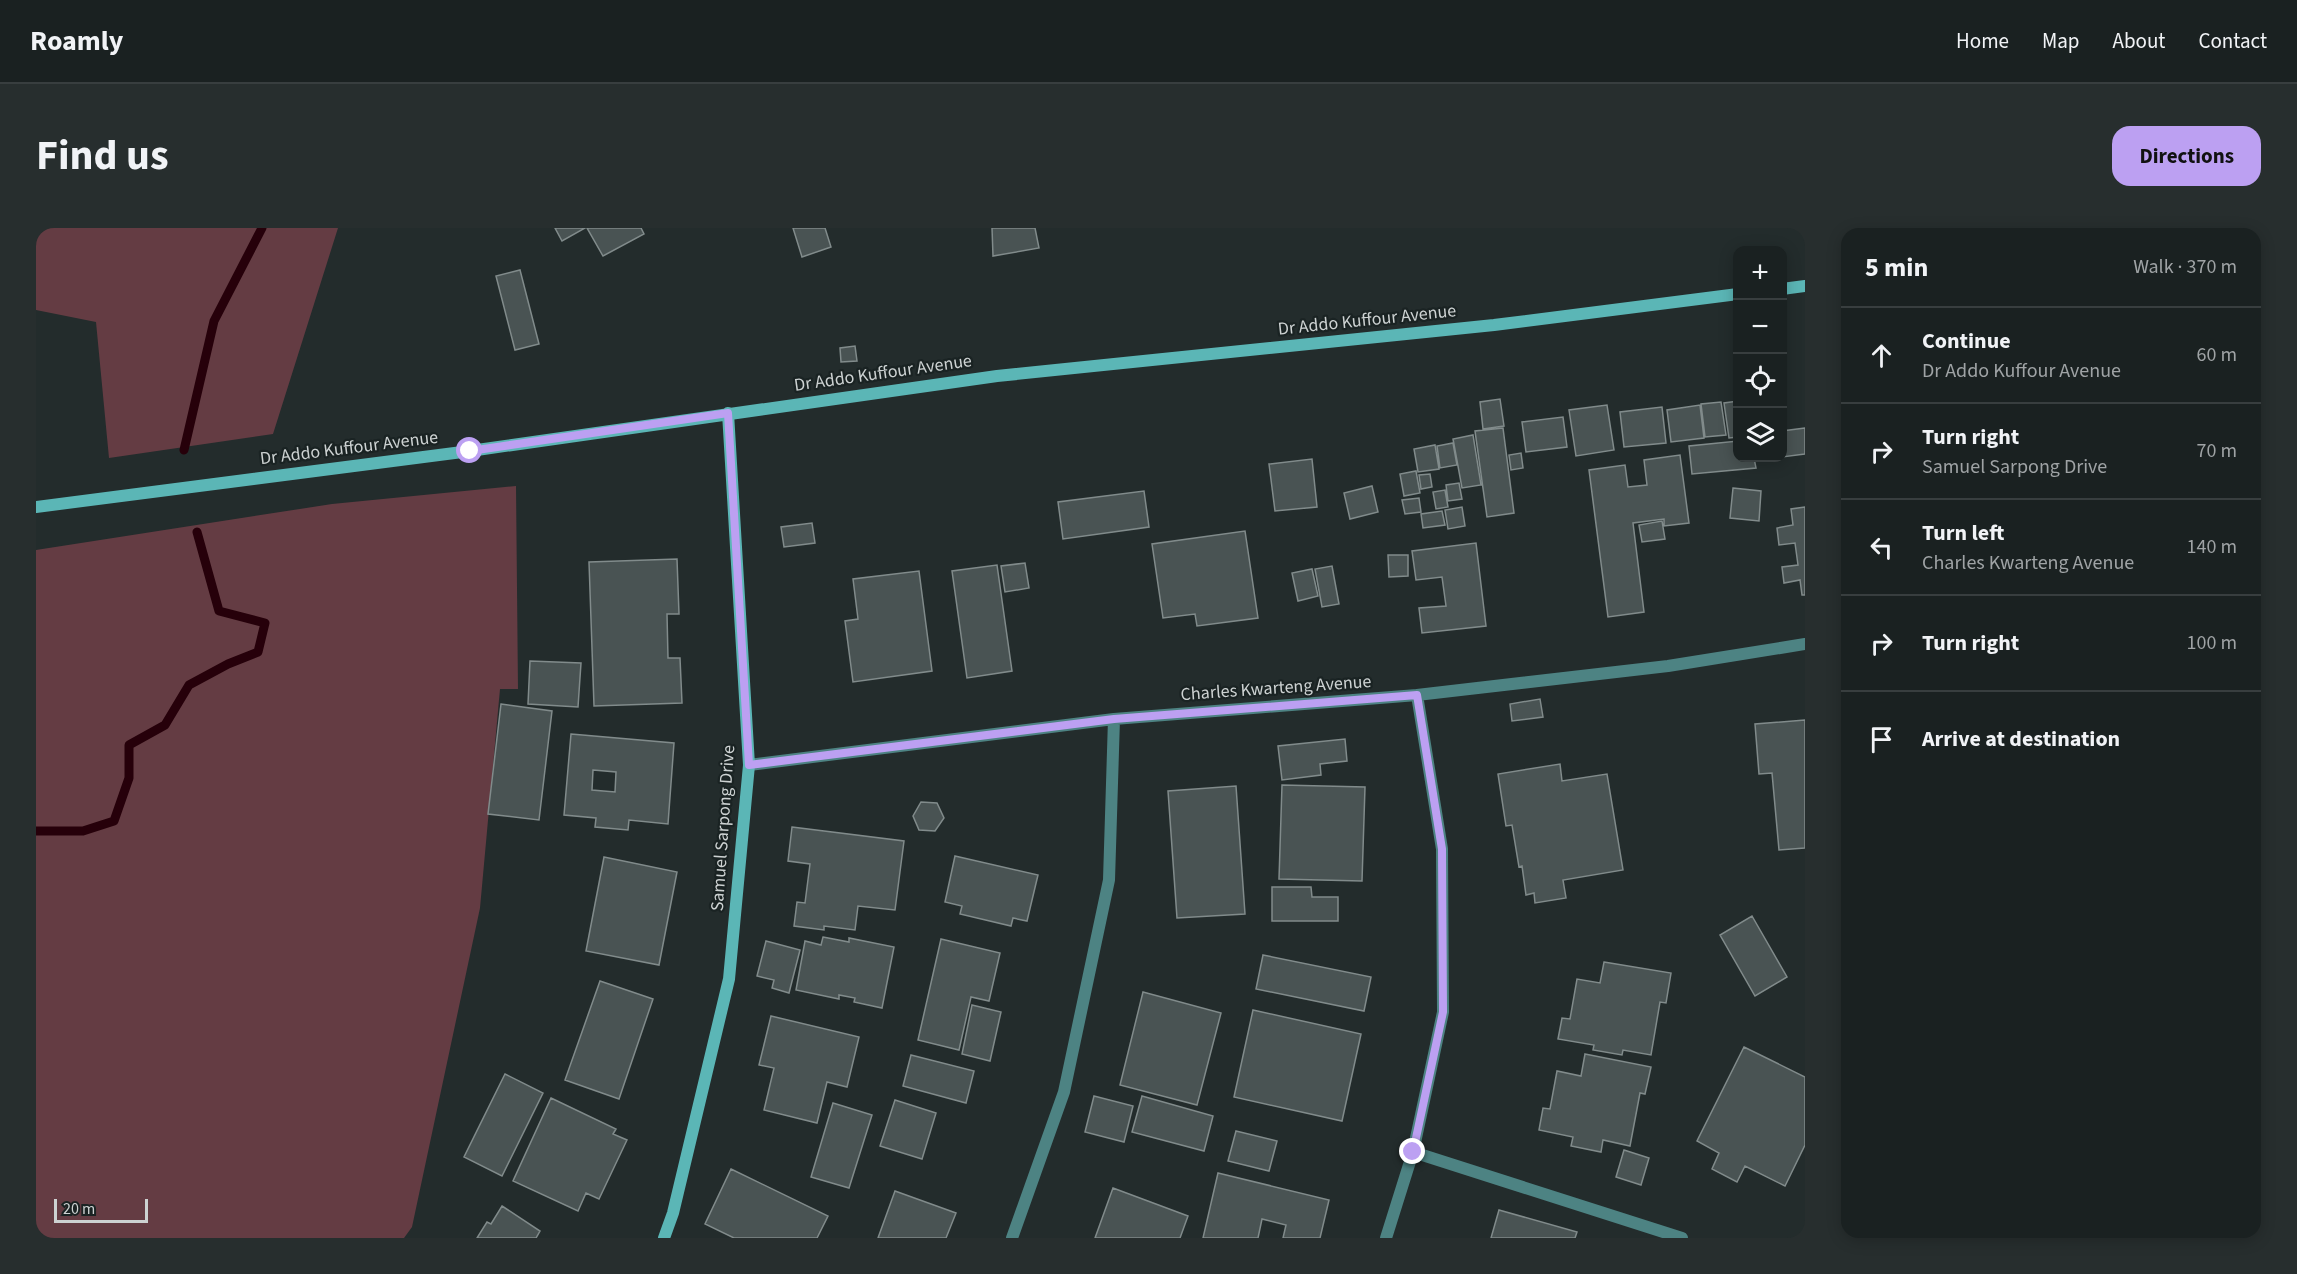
<!DOCTYPE html>
<html lang="en">
<head>
<meta charset="utf-8">
<style>
  :root { --surface:#1a2121; --page:#272e2e; --text:#f1f3f6; --muted:#9fa3a5; --line:#383e3f; --accent:#bca0f2 }
  body { margin:0; font-family:"Source Sans 3",sans-serif; background:var(--page); color:var(--text) }
  .controls { position:absolute; right:18px; top:18px; display:grid; overflow:hidden; border-radius:12px; box-shadow:0 3px 15px #0003 }
  .controls button { width:54px; height:54px; display:grid; place-items:center; padding:0; border:0; border-bottom:2px solid var(--line); background:var(--surface); color:var(--text); font:30px sans-serif }
  .scale { position:absolute; left:18px; bottom:15px; width:94px; box-sizing:border-box; padding-left:6px; border:3px solid #cdd2d2; border-top:0; font-size:16px; line-height:21px; white-space:nowrap; color:#cdd2d2; -webkit-text-stroke:4px #1a2323; paint-order:stroke }
  .stop { position:absolute; width:18px; height:18px; margin:-14px; border:4px solid #bca0f2; border-radius:50%; background:#fff }
  .stop.end { background:#bca0f2; border-color:#fff; box-shadow:0 2px 6px #0008 }
  .list { margin:0; padding:0; list-style:none }
  h2 { display:flex; justify-content:space-between; align-items:center; height:78px; margin:0; padding:0 24px; font-size:26px }
  h2 small { font-size:20px; font-weight:400; color:var(--muted) }
  .list li { display:grid; grid-template-columns:39px 1fr auto; gap:18px; align-items:center; box-sizing:border-box; height:96px; padding:0 24px; border-top:2px solid var(--line) }
  .list b { display:block; font-size:22px; white-space:nowrap }
  .list p { margin:0; font-size:20px; white-space:nowrap; color:var(--muted) }
  .list em { font-size:20px; font-style:normal; color:var(--muted) }
  .icon { flex:none; width:33px; height:33px; fill:none; stroke:currentColor; stroke-width:2; stroke-linecap:round; stroke-linejoin:round }
  .map { position:relative; flex:none; width:1769px; height:1010px; overflow:hidden; border-radius:18px }
  header { display:flex; align-items:center; gap:36px; box-sizing:border-box; height:84px; padding:0 30px; background:var(--surface); border-bottom:2px solid var(--line) }
  header strong { font-size:28px }
  nav { display:flex; gap:33px; margin-inline-start:auto; font-size:21px }
  .intro { display:flex; align-items:center; justify-content:space-between; box-sizing:border-box; height:144px; padding:0 36px }
  h1 { margin:0; font-size:42px }
  .button { padding:15px 27px; border-radius:18px; background:var(--accent); color:#111; font-size:21px; font-weight:700 }
  main { display:flex; gap:36px; padding:0 36px }
  aside { flex:1; background:var(--surface); border-radius:18px; box-shadow:0 3px 15px #0003 }
  .map>svg:first-child { display:block }
</style>
</head>
<body>
<header>
<strong>Roamly</strong>
<nav><a>Home</a><a>Map</a><a>About</a><a>Contact</a></nav>
</header>
<div class="intro"><h1>Find us</h1><a class="button">Directions</a></div>
<main>
<div class="map">
<svg width="1769" height="1010" viewBox="0 0 1769 1010">
  <rect width="100%" height="100%" fill="#232c2c"/>
  <path fill="#643c43" d="M0,0H302L237,206L73,230L60,94L0,82Z
    M480,258L482,461H464L444,680L376,999L368,1010H0V322L296,276Z"/>
  <g fill="none" stroke-linecap="round" stroke-linejoin="round">
    <path stroke="#26000a" stroke-width="9" d="M148,222L178,93L226,0
      M0,603H47L78,593L93,550V517L129,497L153,457L192,436L222,424L229,395L183,383L161,304"/>
  </g>
  <path fill="#495353" stroke="#818b8b" stroke-width="1.5" fill-rule="evenodd" d="M519,0H549L526,13Z
    M551,0H605L608,6L567,28Z
    M757,0H789L795,19L766,29Z
    M956,0H999L1003,20L957,28Z
    M484,42L503,116L479,122L460,48Z
    M819,118L821,133L805,134L804,120Z
    M1464,171L1468,198L1447,201L1444,174Z
    M1702,173V209L1693,210L1688,175Z
    M1685,174L1690,207L1669,209L1665,176Z
    M1571,177L1578,222L1540,228L1533,182Z
    M1664,177L1668,210L1635,214L1631,182Z
    M1626,179L1630,215L1588,219L1584,184Z
    M1527,189L1531,219L1490,224L1486,194Z
    M1467,200L1478,285L1451,289L1439,203Z
    M1769,200V226L1746,229V203Z
    M1437,207L1445,257L1426,260L1417,211Z
    M1702,213V230H1718L1720,240L1656,246L1653,218Z
    M1417,215L1421,237L1404,240L1401,218Z
    M1399,217L1403,241L1382,244L1378,221Z
    M1485,225L1487,240L1475,242L1473,227Z
    M1644,227L1653,295L1628,298V291L1597,295L1608,384L1572,389L1553,242L1589,237L1592,259L1611,257L1608,232Z
    M1276,231L1281,279L1239,283L1233,236Z
    M1380,243L1384,265L1368,268L1364,246Z
    M1394,246L1396,259L1385,261L1383,247Z
    M1423,255L1426,271L1412,273L1410,257Z
    M1336,258L1342,284L1314,291L1308,265Z
    M1697,260L1725,263L1723,293L1694,290Z
    M1409,262L1412,279L1400,281L1397,264Z
    M1108,263L1113,299L1027,311L1022,274Z
    M1383,270L1385,284L1369,286L1366,272Z
    M1426,279L1429,298L1412,301L1409,282Z
    M1769,279V367H1766L1764,352L1748,355L1746,339L1762,337L1759,315L1743,317L1741,300L1757,297L1755,281Z
    M1406,283L1409,297L1387,300L1385,286Z
    M1626,293L1629,311L1606,314L1603,297Z
    M776,295L779,315L748,319L745,299Z
    M1209,303L1222,390L1161,398L1159,386L1127,390L1116,316Z
    M1440,315L1450,398L1386,405L1383,380L1410,378L1406,349L1380,352L1376,323Z
    M1352,327H1372V348L1353,349Z
    M641,331L643,386H631L632,430H644L646,475L558,478L553,334Z
    M989,335L993,360L969,364L965,338Z
    M961,337L976,443L931,450L916,343Z
    M1296,338L1303,376L1286,379L1279,341Z
    M1276,341L1282,368L1262,373L1256,345Z
    M883,343L896,443L817,454L809,393L822,391L817,351Z
    M494,433L545,435L542,479L492,476Z
    M1504,471L1507,489L1476,493L1474,476Z
    M465,476L516,483L503,592L452,586Z
    M1769,492V620L1743,622L1736,545L1723,546L1719,496Z
    M535,506L638,515L632,596L593,592L592,602L559,599L560,590L528,587ZM557,542L580,544L579,564L556,562Z
    M1309,511L1311,533L1284,536L1285,547L1246,552L1242,518Z
    M1524,536L1526,553L1571,546L1587,642L1527,652L1530,670L1499,675L1498,665L1490,667L1486,638L1483,639L1476,597L1470,598L1462,546Z
    M1246,557L1329,559L1326,653L1243,651Z
    M1200,558L1209,686L1141,690L1132,563Z
    M885,574L901,575L908,590L899,603L883,602L877,588Z
    M756,599L868,613L859,682L822,678L819,702L788,698V702L758,698L761,674L769,675L774,636L752,633Z
    M919,628L1002,647L991,693L977,690L975,698L924,686L926,678L909,674Z
    M568,629L641,644L623,737L550,723Z
    M1236,659H1275L1276,669H1302V693H1236Z
    M1716,688L1751,749L1719,768L1684,707Z
    M787,709L813,714V710L858,719L846,780L818,774L819,770L803,767V771L760,762L769,713L785,717Z
    M905,711L964,725L953,773L935,769L923,822L882,812Z
    M730,713L764,722L753,765L736,760L738,752L721,748Z
    M1227,727L1335,749L1328,783L1220,761Z
    M1568,734L1635,745L1630,775L1624,774L1615,827L1587,822L1586,827L1557,822L1558,817L1522,811L1526,790L1534,791L1541,751L1564,755Z
    M564,753L617,771L583,871L529,852Z
    M1107,764L1185,785L1161,877L1084,857Z
    M936,777L965,784L954,833L926,826Z
    M1217,782L1325,806L1306,893L1198,869Z
    M735,788L823,809L811,859L791,854L781,895L728,882L738,840L723,837Z
    M1708,819L1769,849V917L1749,958L1709,938L1701,954L1676,941L1683,925L1661,913Z
    M1549,826L1615,839L1609,866L1604,865L1594,918L1567,912L1565,924L1535,918L1537,909L1503,902L1507,880L1514,881L1521,843L1545,848Z
    M875,827L938,843L930,875L867,858Z
    M469,846L507,865L466,948L428,929Z
    M1058,868L1097,878L1088,914L1049,904Z
    M1106,868L1177,888L1168,923L1096,904Z
    M515,870L580,901L577,906L591,912L563,971L550,965L542,983L477,953Z
    M859,872L900,885L886,931L844,918Z
    M797,875L836,887L813,960L775,949Z
    M1200,903L1241,913L1233,943L1192,933Z
    M1588,922L1613,930L1605,957L1580,949Z
    M695,941L792,988L781,1010H698L669,996Z
    M1182,945L1293,972L1284,1010H1247L1250,997L1226,991L1222,1010H1167Z
    M1077,960L1152,988L1144,1010H1059Z
    M859,963L920,985L910,1010H842Z
    M466,978L504,1003L500,1010H441L451,994L455,996Z
    M1463,982L1541,1004L1539,1010H1455Z"/>
  <g fill="none" stroke-linecap="round" stroke-linejoin="round">
    <path stroke="#4d8383" stroke-width="12" d="M713,537L1078,491L1381,467L1632,438L1769,416
      M1377,924L1646,1010
      M976,1010L1028,864L1073,652L1078,491
      M1350,1010L1377,924L1407,784L1406,621L1381,467"/>
    <path stroke="#5bb6b6" stroke-width="12" d="M1746,61L1769,58
      M0,279L434,223L961,148L1458,97L1702,66
      M628,1010L637,985L693,751L713,537L692,185"/>
  </g>
  <g fill="none" stroke-linecap="round" stroke-linejoin="round">
    <path stroke="#bca0f2" stroke-width="8" d="M434,223L692,185L713,537L1078,491L1381,467L1406,621L1407,784L1377,924"/>
  </g>
  <g text-anchor="middle" dominant-baseline="central" stroke-width="4.5" stroke-linejoin="round" paint-order="stroke">
    <g font-size="18" fill="#cdd2d2" stroke="#1a2323">
      <text transform="translate(1331 92) rotate(-6)">Dr Addo Kuffour Avenue</text>
      <text transform="translate(847 145) rotate(-8)">Dr Addo Kuffour Avenue</text>
      <text transform="translate(313 220) rotate(-7)">Dr Addo Kuffour Avenue</text>
      <text transform="translate(1240 460) rotate(-4)">Charles Kwarteng Avenue</text>
      <text transform="translate(687 600) rotate(-86)">Samuel Sarpong Drive</text>
    </g>
  </g>
</svg>
<div class="controls">
<button>+</button>
<button>−</button>
<button><svg class="icon" aria-label="locate" viewBox="0 0 24 24"><circle cx="12" cy="12" r="6"/><path d="M12 2v4M12 18v4M2 12h4M18 12h4"/></svg></button>
<button><svg class="icon" aria-label="layers" viewBox="0 0 24 24"><path d="M12 4l9 5-9 5-9-5zM3 14l9 5 9-5"/></svg></button>
</div>
<div class="scale">20 m</div>
<div class="stop" style="left:434px;top:223px"></div>
<div class="stop end" style="left:1377px;top:924px"></div>
</div>
<aside>
<h2>5 min<small>Walk · 370 m</small></h2>
<ul class="list">
<li><svg class="icon" aria-label="ahead" viewBox="0 0 24 24"><path d="M12 20V5M6 11l6-6 6 6"/></svg><div><b>Continue</b><p>Dr Addo Kuffour Avenue</p></div><em>60 m</em></li>
<li><svg class="icon" aria-label="right" viewBox="0 0 24 24"><path d="M7 20v-9h11M14 6l5 5-5 5"/></svg><div><b>Turn right</b><p>Samuel Sarpong Drive</p></div><em>70 m</em></li>
<li><svg class="icon" aria-label="left" viewBox="0 0 24 24"><path d="M17 20v-9H6M10 6l-5 5 5 5"/></svg><div><b>Turn left</b><p>Charles Kwarteng Avenue</p></div><em>140 m</em></li>
<li><svg class="icon" aria-label="right" viewBox="0 0 24 24"><path d="M7 20v-9h11M14 6l5 5-5 5"/></svg><div><b>Turn right</b></div><em>100 m</em></li>
<li><svg class="icon" aria-label="arrive" viewBox="0 0 24 24"><path d="M6 21V4h12l-3 4 3 4H6"/></svg><div><b>Arrive at destination</b></div></li>
</ul>
</aside>
</main>
</body>
</html>
